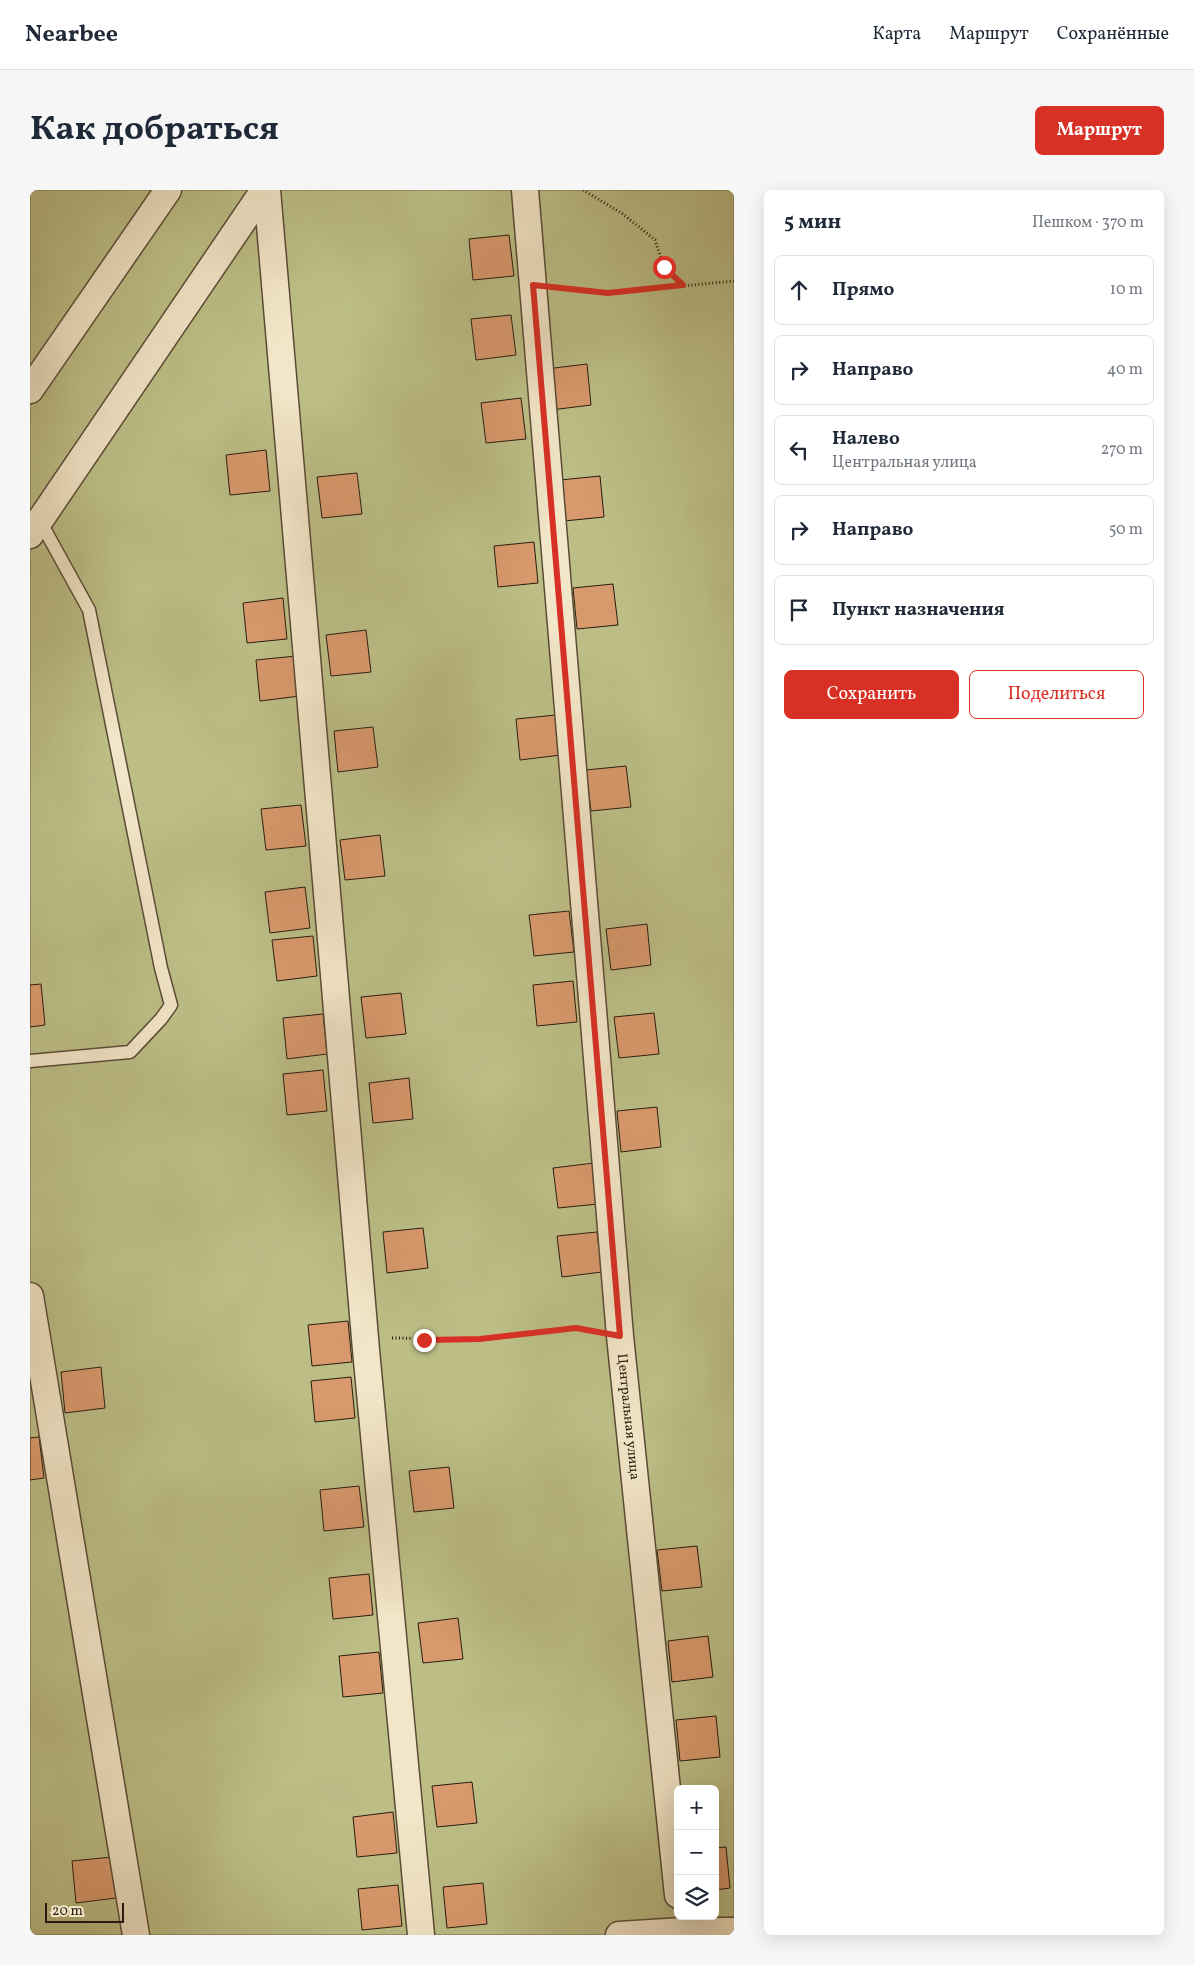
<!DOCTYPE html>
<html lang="ru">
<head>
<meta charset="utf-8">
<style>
  :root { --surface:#fff; --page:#f6f6f7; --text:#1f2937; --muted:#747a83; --line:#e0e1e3; --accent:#d93025 }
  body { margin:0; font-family:Vollkorn,serif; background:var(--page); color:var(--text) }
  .controls { position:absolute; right:15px; bottom:15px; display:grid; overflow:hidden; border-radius:8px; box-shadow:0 5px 20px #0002 }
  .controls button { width:45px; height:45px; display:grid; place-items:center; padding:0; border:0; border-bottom:1px solid var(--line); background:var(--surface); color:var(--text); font:25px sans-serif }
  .scale { position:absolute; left:15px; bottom:12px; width:79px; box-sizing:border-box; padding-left:5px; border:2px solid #291d0f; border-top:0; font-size:14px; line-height:18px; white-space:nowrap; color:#291d0f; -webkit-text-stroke:4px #f2e6c8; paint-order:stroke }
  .stop { position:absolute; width:15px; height:15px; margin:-11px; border:4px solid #d93025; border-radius:50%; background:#fff }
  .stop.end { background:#d93025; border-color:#fff; box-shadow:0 1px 5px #0008 }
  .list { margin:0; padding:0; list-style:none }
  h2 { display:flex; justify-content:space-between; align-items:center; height:65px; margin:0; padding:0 20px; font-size:21px }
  h2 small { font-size:16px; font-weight:400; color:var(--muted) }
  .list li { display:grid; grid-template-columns:32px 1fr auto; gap:15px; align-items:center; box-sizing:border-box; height:70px; margin:0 10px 10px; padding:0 10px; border:1px solid var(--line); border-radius:8px }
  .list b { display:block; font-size:19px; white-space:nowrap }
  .list p { margin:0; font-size:16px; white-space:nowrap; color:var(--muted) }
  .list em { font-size:16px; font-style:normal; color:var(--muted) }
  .actions { display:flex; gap:10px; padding:15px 20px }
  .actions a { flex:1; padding:11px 0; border:1px solid var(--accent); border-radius:8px; text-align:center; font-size:18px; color:var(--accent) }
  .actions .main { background:var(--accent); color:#fff }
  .icon { flex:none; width:28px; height:28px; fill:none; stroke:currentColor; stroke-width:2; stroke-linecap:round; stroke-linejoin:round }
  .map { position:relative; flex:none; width:704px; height:1745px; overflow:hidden; border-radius:8px }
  header { display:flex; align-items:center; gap:30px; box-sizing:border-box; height:70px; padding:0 25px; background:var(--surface); border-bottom:1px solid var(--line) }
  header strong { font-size:24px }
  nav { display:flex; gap:28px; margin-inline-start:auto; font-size:18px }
  .intro { display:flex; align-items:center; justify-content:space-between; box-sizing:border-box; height:120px; padding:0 30px }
  h1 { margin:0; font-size:35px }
  .button { padding:12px 22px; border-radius:8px; background:var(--accent); color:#fff; font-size:18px; font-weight:700 }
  main { display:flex; gap:30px; padding:0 30px }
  aside { flex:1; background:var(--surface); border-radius:8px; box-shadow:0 5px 20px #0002 }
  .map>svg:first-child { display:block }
</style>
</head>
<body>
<header>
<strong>Nearbee</strong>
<nav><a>Карта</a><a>Маршрут</a><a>Сохранённые</a></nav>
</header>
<div class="intro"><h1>Как добраться</h1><a class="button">Маршрут</a></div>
<main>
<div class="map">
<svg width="704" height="1745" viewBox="0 0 704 1745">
  <rect width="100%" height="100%" fill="#ebd8ab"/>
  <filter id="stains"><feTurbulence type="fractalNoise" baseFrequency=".004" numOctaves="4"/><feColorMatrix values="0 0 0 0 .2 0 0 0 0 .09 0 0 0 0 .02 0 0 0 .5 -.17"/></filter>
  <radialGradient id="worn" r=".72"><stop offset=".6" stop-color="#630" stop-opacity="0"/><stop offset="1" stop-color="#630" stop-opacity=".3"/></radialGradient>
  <path fill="#bcbe86" stroke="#726e4a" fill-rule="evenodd" d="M0,0H704V1745H0ZM648,1599H685V1726H648Z"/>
  <path fill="#d8996c" stroke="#291d0f" d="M479,45L484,86L443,90L439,49Z
    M481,125L486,165L446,170L441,129Z
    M557,174L561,215L521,220L516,179Z
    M491,208L496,249L456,253L451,213Z
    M236,260L240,301L200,305L196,265Z
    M327,283L332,324L292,328L287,287Z
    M570,286L574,327L534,331L530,290Z
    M504,352L508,393L468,397L464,356Z
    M583,394L588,435L547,439L543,398Z
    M253,408L257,449L217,453L213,413Z
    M336,440L341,482L301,486L296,445Z
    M266,466L270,506L230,511L226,470Z
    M526,525L531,565L490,570L486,529Z
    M343,537L348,577L308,582L304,541Z
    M596,576L601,617L561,621L556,580Z
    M271,615L276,656L236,660L231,619Z
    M350,645L355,686L315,690L310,650Z
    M275,697L280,738L240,743L235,702Z
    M539,721L544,762L504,766L499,725Z
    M617,734L621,775L581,780L576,739Z
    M283,746L287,786L247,791L242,750Z
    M543,791L547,832L507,836L503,795Z
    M11,794L15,835L0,837V795Z
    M371,803L376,844L336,848L331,807Z
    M624,823L629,864L589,868L584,827Z
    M293,824L297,864L257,869L253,828Z
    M293,880L297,921L257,925L253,884Z
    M379,888L383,929L343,933L339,893Z
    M627,917L631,957L591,962L587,921Z
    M564,973L568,1014L528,1018L523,978Z
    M393,1038L398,1078L357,1083L353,1042Z
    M567,1042L572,1082L532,1087L527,1046Z
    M318,1131L322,1172L282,1176L278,1135Z
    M71,1177L75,1218L35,1223L31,1182Z
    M321,1187L325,1228L285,1232L281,1191Z
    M9,1247L14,1288L0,1290V1248Z
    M419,1277L424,1318L384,1322L379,1281Z
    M329,1296L334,1337L294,1341L290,1300Z
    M667,1356L672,1397L632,1401L627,1360Z
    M339,1384L343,1425L303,1429L299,1388Z
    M428,1428L433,1469L393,1473L388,1433Z
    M678,1446L683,1487L642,1492L638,1451Z
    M349,1462L353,1503L313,1507L309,1466Z
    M686,1526L690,1567L650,1571L646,1530Z
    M442,1592L447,1633L407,1637L402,1596Z
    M363,1622L367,1663L327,1667L323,1627Z
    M696,1657L700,1698L685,1700V1658Z
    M82,1667L86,1708L46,1713L42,1671Z
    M453,1693L457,1734L417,1738L413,1697Z
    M368,1695L372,1736L332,1740L328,1699Z"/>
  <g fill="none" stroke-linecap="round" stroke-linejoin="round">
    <g stroke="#5a4c36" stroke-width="15">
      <path id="lane" d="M0,871L100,862L131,829L141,815L131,778L59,420L10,331"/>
    </g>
    <g stroke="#5a4c36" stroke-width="29">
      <g id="street">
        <path d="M237,0L336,1160L391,1745"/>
        <path id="s1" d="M495,0L590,1146L648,1705"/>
        <path d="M0,200L138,0"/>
        <path d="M0,345L234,0"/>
        <path d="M0,1106L106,1745"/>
        <path d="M589,1745L652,1741H704"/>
      </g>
    </g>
    <path stroke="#291d0f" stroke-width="3" stroke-dasharray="1 2.5" stroke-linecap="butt" d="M553,0L593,24L625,50L634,77L653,94
      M529,98L579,103L704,91
      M362,1148L450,1149L545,1138L564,1141"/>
    <use href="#lane" stroke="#f2e6c8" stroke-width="12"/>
    <use href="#street" stroke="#f2e6c8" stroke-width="26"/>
  </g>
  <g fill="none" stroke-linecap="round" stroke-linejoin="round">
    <path stroke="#d93025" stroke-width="6" d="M394,1150L450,1149L546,1138L590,1146L503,95L578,103L653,95L634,77"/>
  </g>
  <g text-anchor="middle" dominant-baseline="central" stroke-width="4" stroke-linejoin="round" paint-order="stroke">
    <g font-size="14" fill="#291d0f" stroke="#f2e6c8">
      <text stroke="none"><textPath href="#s1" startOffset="1231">Центральная улица</textPath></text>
    </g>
  </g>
  <rect width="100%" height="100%" filter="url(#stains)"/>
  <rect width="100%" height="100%" fill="url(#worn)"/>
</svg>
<div class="controls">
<button>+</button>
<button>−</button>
<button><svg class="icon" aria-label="layers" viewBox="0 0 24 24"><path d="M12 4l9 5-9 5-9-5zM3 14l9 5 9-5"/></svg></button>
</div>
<div class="scale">20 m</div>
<div class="stop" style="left:634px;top:77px"></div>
<div class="stop end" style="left:394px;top:1150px"></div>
</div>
<aside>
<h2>5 мин<small>Пешком · 370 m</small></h2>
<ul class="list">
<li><svg class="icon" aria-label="ahead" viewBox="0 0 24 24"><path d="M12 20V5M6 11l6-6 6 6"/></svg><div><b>Прямо</b></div><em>10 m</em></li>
<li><svg class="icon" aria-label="right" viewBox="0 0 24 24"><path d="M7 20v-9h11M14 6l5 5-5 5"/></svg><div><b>Направо</b></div><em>40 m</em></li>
<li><svg class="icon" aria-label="left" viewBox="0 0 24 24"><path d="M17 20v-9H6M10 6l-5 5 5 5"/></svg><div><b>Налево</b><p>Центральная улица</p></div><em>270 m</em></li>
<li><svg class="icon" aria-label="right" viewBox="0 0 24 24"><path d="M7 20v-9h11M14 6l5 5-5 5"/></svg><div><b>Направо</b></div><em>50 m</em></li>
<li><svg class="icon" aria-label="arrive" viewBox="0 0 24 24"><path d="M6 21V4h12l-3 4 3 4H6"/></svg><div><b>Пункт назначения</b></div></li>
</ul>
<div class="actions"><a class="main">Сохранить</a><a>Поделиться</a></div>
</aside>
</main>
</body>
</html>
